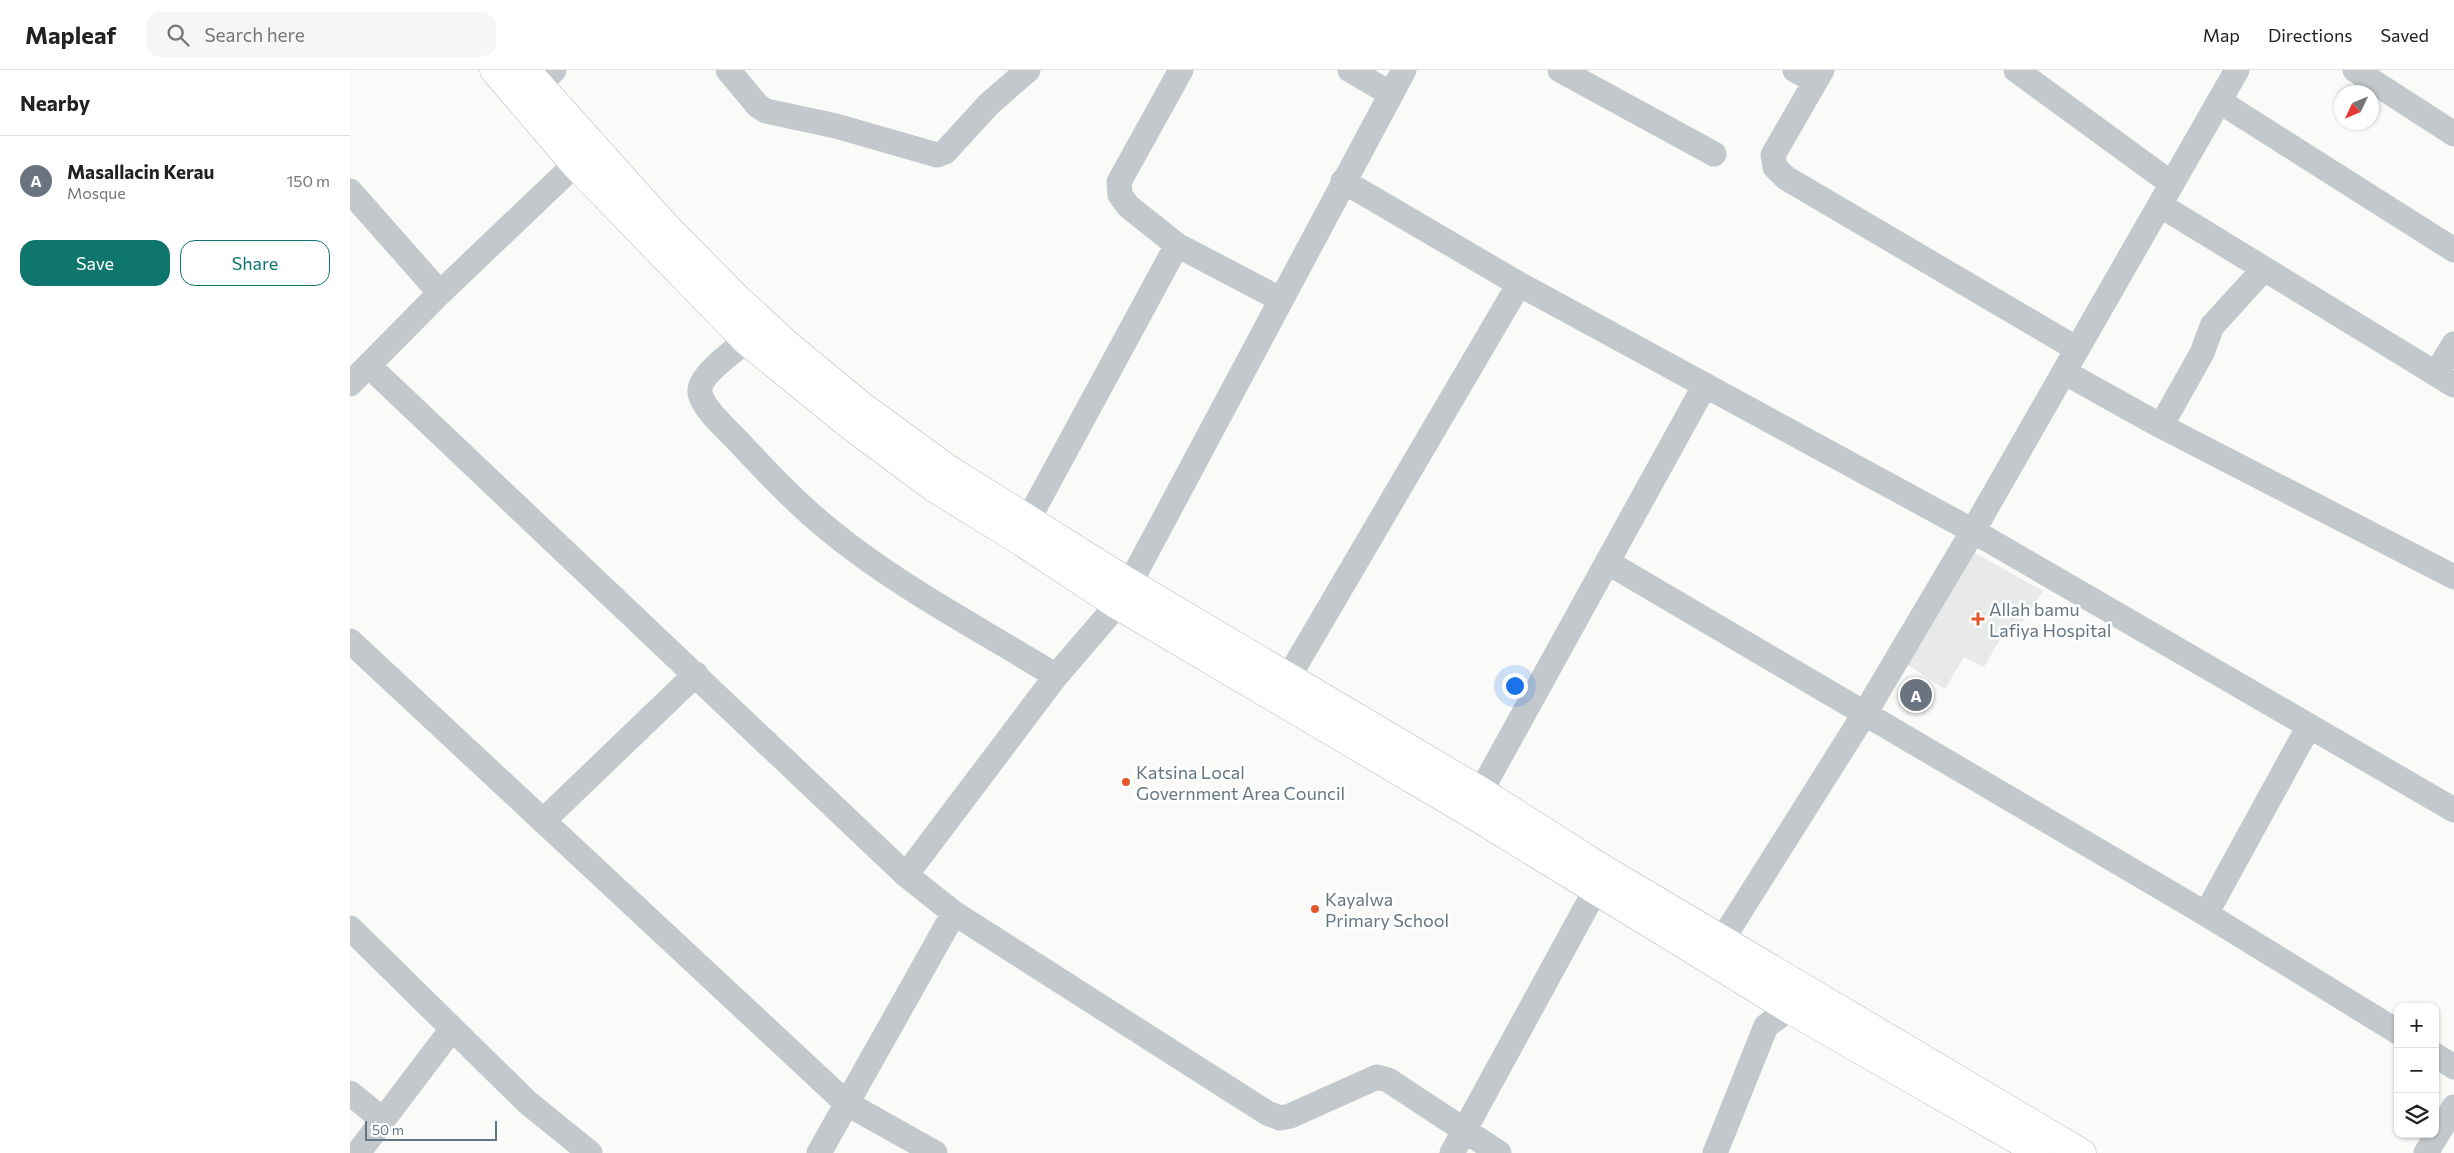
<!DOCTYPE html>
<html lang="en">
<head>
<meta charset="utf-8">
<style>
  :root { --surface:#fff; --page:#f6f6f6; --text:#222; --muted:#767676; --line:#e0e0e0; --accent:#0f766e }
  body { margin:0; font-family:Commissioner,sans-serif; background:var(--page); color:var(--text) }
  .controls { position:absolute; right:15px; bottom:15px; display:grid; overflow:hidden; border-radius:10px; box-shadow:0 1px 4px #0004 }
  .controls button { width:45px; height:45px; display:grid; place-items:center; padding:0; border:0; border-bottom:1px solid var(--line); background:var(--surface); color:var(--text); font:25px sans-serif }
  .compass { position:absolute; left:1984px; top:15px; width:45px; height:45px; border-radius:50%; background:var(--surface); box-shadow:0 1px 4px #0004; rotate:226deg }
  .scale { position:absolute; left:15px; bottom:12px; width:132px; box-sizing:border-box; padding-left:5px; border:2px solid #657683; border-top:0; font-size:14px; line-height:18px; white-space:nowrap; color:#657683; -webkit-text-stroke:4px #fff; paint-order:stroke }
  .you { position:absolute; left:1164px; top:615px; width:18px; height:18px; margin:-12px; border:4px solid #fff; border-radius:50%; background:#1a73e8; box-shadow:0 0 0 8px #1a73e833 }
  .badge { display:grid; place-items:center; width:32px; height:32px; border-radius:50%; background:var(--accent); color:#fff; font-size:16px; font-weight:700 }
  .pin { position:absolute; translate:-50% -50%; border:2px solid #fff; box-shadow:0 1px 5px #0006 }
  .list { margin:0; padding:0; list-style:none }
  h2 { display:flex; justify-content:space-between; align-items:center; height:65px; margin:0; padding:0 20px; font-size:21px }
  h2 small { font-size:16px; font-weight:400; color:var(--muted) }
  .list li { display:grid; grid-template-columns:32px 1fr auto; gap:15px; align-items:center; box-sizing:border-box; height:90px; padding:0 20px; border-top:1px solid var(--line) }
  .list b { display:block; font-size:19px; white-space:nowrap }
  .list p { margin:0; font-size:16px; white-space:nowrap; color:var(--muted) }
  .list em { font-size:16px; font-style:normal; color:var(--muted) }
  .actions { display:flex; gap:10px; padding:15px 20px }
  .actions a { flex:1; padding:11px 0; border:1px solid var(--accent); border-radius:15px; text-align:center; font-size:18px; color:var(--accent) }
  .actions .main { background:var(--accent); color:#fff }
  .icon { flex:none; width:28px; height:28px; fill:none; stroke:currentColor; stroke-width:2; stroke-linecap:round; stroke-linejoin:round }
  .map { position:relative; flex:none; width:2104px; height:1083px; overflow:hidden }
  header { display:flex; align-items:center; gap:30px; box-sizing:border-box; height:70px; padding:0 25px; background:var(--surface); border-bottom:1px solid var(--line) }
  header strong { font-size:24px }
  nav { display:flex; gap:28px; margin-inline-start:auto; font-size:18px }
  .search { width:350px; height:45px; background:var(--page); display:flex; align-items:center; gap:12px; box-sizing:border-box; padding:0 18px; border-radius:15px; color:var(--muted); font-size:19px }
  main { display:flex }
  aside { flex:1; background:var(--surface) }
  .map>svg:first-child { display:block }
</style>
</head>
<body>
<header>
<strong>Mapleaf</strong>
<div class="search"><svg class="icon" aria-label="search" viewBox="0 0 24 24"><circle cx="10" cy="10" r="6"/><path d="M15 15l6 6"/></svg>Search here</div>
<nav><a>Map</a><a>Directions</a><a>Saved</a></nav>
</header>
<main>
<aside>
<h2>Nearby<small></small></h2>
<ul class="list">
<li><span class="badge" style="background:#6b7280">A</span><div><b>Masallacin Kerau</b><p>Mosque</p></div><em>150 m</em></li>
</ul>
<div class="actions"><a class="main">Save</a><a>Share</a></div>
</aside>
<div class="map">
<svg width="2104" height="1083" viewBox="0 0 2104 1083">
  <rect width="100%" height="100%" fill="#fafaf8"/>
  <path fill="#e8e9e9" d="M1616,478L1693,521L1669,557L1655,561L1634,597L1614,587L1595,619L1556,594Z"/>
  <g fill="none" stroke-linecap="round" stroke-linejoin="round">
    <g stroke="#b5babe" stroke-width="29">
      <path id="major" d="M144,0L224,94L396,271L498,354L584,418L667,469L767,535L1118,742L1439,939L1690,1083
        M176,0L316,156L387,228L438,275L512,336L597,398L780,513L1131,721L1252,798L1732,1083"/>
    </g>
    <path stroke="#c3c8cc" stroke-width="25" d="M378,0L408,36L416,41L486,56L587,85L595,82L639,34L678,0
      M831,0L769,112L770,125L778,136L827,175L930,229
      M1000,0L1041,24
      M1210,0L1364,84
      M1445,0L1465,11
      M1472,0L1423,85L1425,97L1436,108L1727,279
      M1666,0L1822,114
      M2005,0L2104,64
      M189,14L204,0
      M1869,31L2104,180
      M993,111L1169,214L1623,461L2104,740
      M0,121L90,223
      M1810,135L2104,315
      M396,271C384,281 348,306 350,322C351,336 376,359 386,369C415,400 445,432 478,459C547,516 630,559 706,606
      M19,296L556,805L604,843L917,1043L930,1048L940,1046L1027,1007L1038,1010L1149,1083
      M1714,302L1811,356L2104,507
      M2086,304L2104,274
      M0,314L90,223L240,80
      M1811,356L1852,283L1862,256L1914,199
      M679,448L827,175
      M1257,492L1856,844L2048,962
      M780,513L1054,0
      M0,571L496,1033L585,1083
      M938,608L1169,214
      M1131,721L1355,315
      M193,751L346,604
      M556,805L706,606L767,535
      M1856,844L1959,656
      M0,858L177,1032L240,1083
      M1372,870L1515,643L1623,461L1887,0
      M2085,985L2104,997
      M0,1023L33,1050
      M8,1083L102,959
      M469,1083L604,843
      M1102,1083L1245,821
      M1365,1083L1416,956L1439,939
      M2076,1083L2104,1037"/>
    <use href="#major" stroke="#fff" stroke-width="28"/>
  </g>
  <g fill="#e4572e" stroke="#fff" stroke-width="2">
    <path d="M1625.5 541.5h5v5h5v5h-5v5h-5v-5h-5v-5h5z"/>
    <circle cx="776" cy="712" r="5"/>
    <circle cx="965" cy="839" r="5"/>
  </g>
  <g text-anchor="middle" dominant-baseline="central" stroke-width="5" stroke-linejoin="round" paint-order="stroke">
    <g font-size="18" fill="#657683" stroke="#fff" text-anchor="start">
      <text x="1639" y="539">Allah bamu<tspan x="1639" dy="21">Lafiya Hospital</tspan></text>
      <text x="786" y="702">Katsina Local<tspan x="786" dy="21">Government Area Council</tspan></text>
      <text x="975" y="829">Kayalwa<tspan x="975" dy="21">Primary School</tspan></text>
    </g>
  </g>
</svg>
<div class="controls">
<button>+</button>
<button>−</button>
<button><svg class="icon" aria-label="layers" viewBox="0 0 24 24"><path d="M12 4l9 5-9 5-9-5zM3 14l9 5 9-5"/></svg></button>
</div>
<svg class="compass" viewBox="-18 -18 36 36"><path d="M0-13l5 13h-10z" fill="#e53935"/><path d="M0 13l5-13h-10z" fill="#767676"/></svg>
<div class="scale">50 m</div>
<div class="you"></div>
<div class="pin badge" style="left:1566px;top:625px;background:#6b7280">A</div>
</div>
</main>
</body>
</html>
